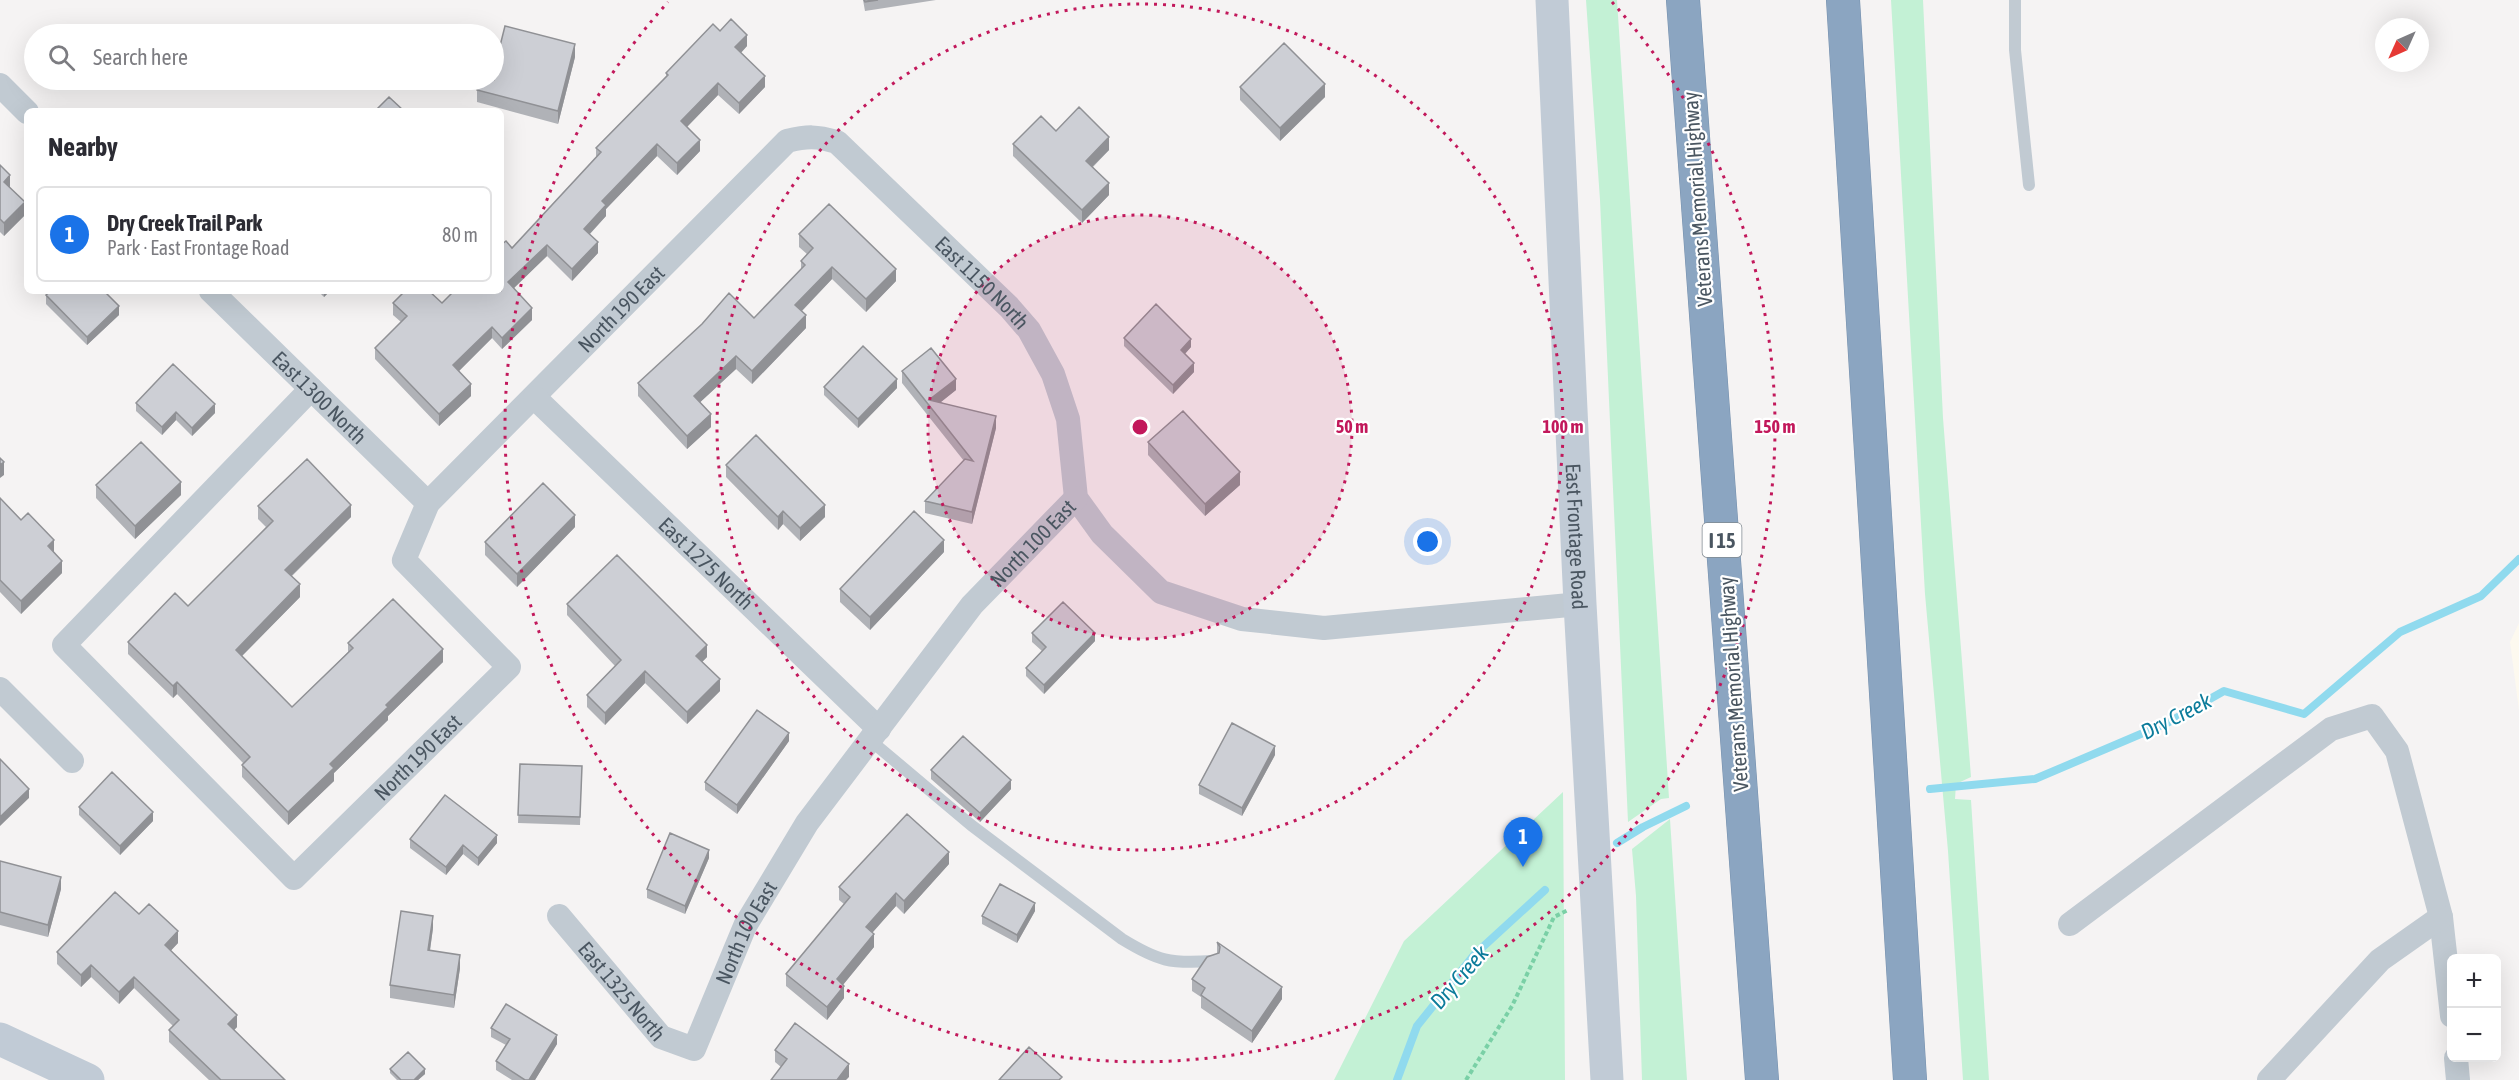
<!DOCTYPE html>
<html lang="en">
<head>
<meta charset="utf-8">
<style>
  :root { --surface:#fff; --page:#f7f7f7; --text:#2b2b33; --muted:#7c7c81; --line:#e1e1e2; --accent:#1a73e8 }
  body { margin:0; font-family:"Asap Condensed",sans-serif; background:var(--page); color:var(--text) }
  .controls { position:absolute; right:18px; bottom:18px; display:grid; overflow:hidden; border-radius:9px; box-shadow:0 6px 24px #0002 }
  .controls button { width:54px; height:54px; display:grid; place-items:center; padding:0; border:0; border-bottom:2px solid var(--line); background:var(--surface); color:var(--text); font:30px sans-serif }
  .compass { position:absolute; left:2375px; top:18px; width:54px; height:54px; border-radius:50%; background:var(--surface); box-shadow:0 6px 24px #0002; rotate:225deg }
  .you { position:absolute; left:1428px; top:542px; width:21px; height:21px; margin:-15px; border:4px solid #fff; border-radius:50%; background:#1a73e8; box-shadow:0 0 0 9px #1a73e833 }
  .badge { display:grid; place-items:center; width:39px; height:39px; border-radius:50%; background:var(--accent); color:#fff; font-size:20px; font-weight:700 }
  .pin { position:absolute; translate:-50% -50px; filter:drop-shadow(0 2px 3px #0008) }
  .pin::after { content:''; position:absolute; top:32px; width:21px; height:18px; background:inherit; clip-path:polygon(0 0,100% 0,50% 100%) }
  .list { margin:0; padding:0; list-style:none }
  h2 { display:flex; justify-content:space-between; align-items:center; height:78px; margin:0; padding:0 24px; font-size:26px }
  h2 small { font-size:20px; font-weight:400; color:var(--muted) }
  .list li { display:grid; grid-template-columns:39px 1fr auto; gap:18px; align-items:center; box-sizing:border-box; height:96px; margin:0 12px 12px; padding:0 12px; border:2px solid var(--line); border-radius:9px }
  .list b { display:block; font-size:22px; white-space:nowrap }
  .list p { margin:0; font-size:20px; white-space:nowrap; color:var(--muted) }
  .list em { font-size:20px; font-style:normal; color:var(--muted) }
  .icon { flex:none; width:33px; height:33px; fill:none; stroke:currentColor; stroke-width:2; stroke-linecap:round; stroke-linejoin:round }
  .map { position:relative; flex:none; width:2519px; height:1080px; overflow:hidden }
  .search { position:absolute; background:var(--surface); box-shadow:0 6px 24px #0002; left:24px; top:24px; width:480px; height:66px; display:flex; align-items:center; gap:15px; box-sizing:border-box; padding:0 21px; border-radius:33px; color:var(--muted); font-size:22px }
  .panel { position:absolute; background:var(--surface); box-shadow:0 6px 24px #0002; left:24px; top:108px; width:480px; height:186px; border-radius:9px }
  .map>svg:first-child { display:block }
</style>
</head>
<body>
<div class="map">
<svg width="2519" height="1080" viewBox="0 0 2519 1080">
  <rect width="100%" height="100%" fill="#f5f3f3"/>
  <path fill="#fdf9ef" d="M2519,623V710L2510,642Z"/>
  <path fill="#c3f1d5" d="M1586,0H1617L1669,798L1661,799L1628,822L1600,200Z
    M1891,0H1923L1943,418L1971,777L1956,784L1955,799L1971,800L1989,1080H1963L1948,851L1925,594Z
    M1563,792L1565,1080H1334L1404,941Z
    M1670,819L1687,1080H1642L1636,896L1632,849Z"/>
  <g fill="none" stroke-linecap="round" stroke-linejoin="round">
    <path stroke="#90daee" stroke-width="8" d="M1930,789L2035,779L2169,722L2224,691L2304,714L2400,632L2481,596L2519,559
      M1617,843L1643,827L1686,806
      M1397,1080L1417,1026L1474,955L1545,890"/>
    <g stroke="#7690ad" stroke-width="34">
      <path id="highway" d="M1683,0L1762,1080
        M1843,0L1910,1080"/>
    </g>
    <path stroke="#7ad0a6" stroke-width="4" stroke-dasharray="4.5 3" stroke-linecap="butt" d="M1466,1080L1512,1006L1554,917L1568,910"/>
    <path stroke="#c1cad2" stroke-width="12" d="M2015,0V50L2029,185
      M870,740L971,825L1122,939C1158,961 1170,964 1212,961"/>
    <g stroke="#c1cad2" stroke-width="24">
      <path d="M0,85L27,112"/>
      <path id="s1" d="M211,291L428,503"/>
      <path id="s2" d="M311,389L64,645L294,878L509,667L404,560L428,503L787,141C808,136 816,136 837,142L1009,307L1029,330L1053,374L1068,419L1076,498L1102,534L1161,592L1242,619L1324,628L1580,604"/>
      <path id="s3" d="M535,398L879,729"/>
      <path d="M0,689L72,761"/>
      <path id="s4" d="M559,916L661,1037L694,1049L745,926L807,823L972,605L1076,498"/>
      <path d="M2070,924L2331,729L2372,716L2397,751L2441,917L2452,1016"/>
      <path d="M2456,1058L2458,1080"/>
      <path d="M2269,1080L2380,960L2441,917"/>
    </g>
    <g stroke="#c1cbd6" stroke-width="33">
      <path id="s5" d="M1552,0L1580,604L1607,1080"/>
      <path d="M0,1039L88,1080"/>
    </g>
    <use href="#highway" stroke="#8ba5c1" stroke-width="33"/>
  </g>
  <path fill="#b0b2b7" d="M863,0H936L865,11Z
    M720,31L747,46L741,53L765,87L739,114L718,95L687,127L700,151L677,175L657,156L606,209V216L590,234L598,253L572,281L547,256L513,288L532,320L502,349L492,338L459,371L471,396L439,426L375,359V348L401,322L393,315V303H442L512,248L596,157V148L666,76V73Z
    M499,50L575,57L558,124L477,102V90Z
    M1240,87L1325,97L1280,141L1240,100Z
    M1056,131L1109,150L1093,167L1109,195L1082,223L1013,156V144Z
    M0,165L10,188L25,215L4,236L0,232Z
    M799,234L896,281L866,312L832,279L802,311L806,328L752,384L736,369L700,402L711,427L687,449L638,396V383L754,318L801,269V261L807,254L799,247Z
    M318,291H330L324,297Z
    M46,295L119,315L87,345L46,304Z
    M1124,338L1191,347L1185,354L1194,372L1173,394L1124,346Z
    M902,371L956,390L941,402L996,428L972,524L925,513V501L964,461L902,383Z
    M824,387L897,388L858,428L824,395Z
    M136,403L215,413L192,436L176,420L162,435L136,411Z
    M1148,442L1240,485L1205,516L1148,455Z
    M726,465L825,517L800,541L783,524L778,530L726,477Z
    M96,485L181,495L135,539L96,498Z
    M0,498L54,553L62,573L21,614L0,592Z
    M258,506L351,517L292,576L300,597L242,656L292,707L348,652V643L443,662L388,716V720L334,773V781L288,825L242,777V765L243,763L177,694L173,698L128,654V642L188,606L266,527L258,519Z
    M575,527L517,587L485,555V542Z
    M944,552L870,630L840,602V589Z
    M567,604L707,657L702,662L720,691L687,724L645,683L605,725L587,707V695L615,666L567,615Z
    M1032,633L1095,641L1044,694L1026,676V668L1042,651L1032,642Z
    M789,741L737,814L705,790V782Z
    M1275,755L1242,816L1199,794V785Z
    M520,764L582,766L580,825L518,823Z
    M931,770L1011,789L980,822L931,779Z
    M79,807L153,821L120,855L79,815Z
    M410,839L497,843L478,866L463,854L446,875L410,848Z
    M709,858L685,914L647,898V889Z
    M0,861L61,889L48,937L0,925Z
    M949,864L904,914L896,906L872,932L874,947L843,985L844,998L827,1020L786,986V974L844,904L839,900V887Z
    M1035,911L1017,943L982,924V916Z
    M139,914L178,943L170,951L237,1027L234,1030L285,1080H209L169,1042V1030L173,1026L134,988L119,1004L91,977L81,987L57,964V952Z
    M433,928L430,951L460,968L454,1008L390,998V985Z
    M1217,942L1282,999L1252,1043L1201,1008V997L1192,991V979L1217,953Z
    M491,1028L557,1044L535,1080H512L496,1070V1061L506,1045L491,1037Z
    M775,1050L849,1077L781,1067L775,1062Z
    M390,1069L425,1074L418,1080H397L390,1073Z"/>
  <path fill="#909195" d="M747,35V46L735,59V47Z
    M575,44V57L558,124V111Z
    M765,76V87L739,114V103Z
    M718,83V95L681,133V121Z
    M1325,84V97L1280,141V128Z
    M1109,137V150L1086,173V161Z
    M700,140V151L677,175V163Z
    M657,144V156L606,209V216L584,240V229L602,201Z
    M10,175V188L4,182Z
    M1109,183V195L1082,223V210Z
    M25,202V215L4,236V223Z
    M598,242V253L572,281V269Z
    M547,245V256L508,294V282Z
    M832,267V279L795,318V305Z
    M896,269V281L866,312V299Z
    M324,291H330L324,297Z
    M119,306V315L87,345V337Z
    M532,308V320L502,349V338Z
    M806,315V328L752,384V371Z
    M492,327V338L453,377V365Z
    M1191,339V347L1181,358V350Z
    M736,356V369L694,408V396Z
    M1194,363V372L1173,394V385Z
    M897,379V388L858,428V419Z
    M956,379V390L932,409L929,400Z
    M471,384V396L439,426V414Z
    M215,404V413L192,436V428Z
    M176,412V420L162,435V427Z
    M711,414V427L687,449V436Z
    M996,416V428L972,524V512Z
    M4,462V475L0,478V465Z
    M1240,472V485L1205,516V504Z
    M181,482V495L135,539V526Z
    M351,505V517L285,582V570Z
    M825,505V517L800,541V528Z
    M783,511V524L778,530V517Z
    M575,515V527L517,587V574Z
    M54,540V553L48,546Z
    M944,540V552L870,630V617Z
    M62,561V573L21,614V601Z
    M300,584V597L236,662V650Z
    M1095,633V641L1044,694V685Z
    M707,645V657L696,668V656Z
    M443,649V662L388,716V720L334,773V781L288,825V812L330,764L386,705Z
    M645,671V683L605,725V713Z
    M720,679V691L687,724V712Z
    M177,682V694L173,698V686Z
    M789,733V741L737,814V805Z
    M1275,746V755L1242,816V808Z
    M1011,780V789L980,822V813Z
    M29,789V798L0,826V817Z
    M153,812V821L120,855V846Z
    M497,835V843L478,866V858Z
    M463,845V854L446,875V867Z
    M709,850V858L685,914V906Z
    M949,852V864L904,914V901Z
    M61,877V889L48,937V925Z
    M896,893V906L866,940V927Z
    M1035,903V911L1017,943V935Z
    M433,916V928L428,963V950Z
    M178,931V943L165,957V945Z
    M874,934V947L837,992V979Z
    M460,955V968L454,1008V995Z
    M91,965V977L81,987V975Z
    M134,977V988L119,1004V992Z
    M844,986V998L827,1020V1007Z
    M1282,987V999L1252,1043V1031Z
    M237,1015V1027L228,1036V1024Z
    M557,1035V1044L535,1080H529Z
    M849,1064V1077L846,1080H837Z
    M425,1069V1074L418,1080H414Z"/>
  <path fill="#cdcfd5" stroke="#909195" stroke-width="1.5" d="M864,0H878L865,2Z
    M731,19L747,35L735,47L765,76L739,103L718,83L681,121L700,140L677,163L657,144L602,201L606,205L584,229L598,242L572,269L547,245L508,282L532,308L502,338L492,327L453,365L471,384L439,414L375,348L407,316L393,303L405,291H429L442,303L454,291H501V245L506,241L512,248L601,152L596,148L668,75L666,73L713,24L720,31Z
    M505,26L575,44L558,111L477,90L479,80H494V48L499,50Z
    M1284,43L1325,84L1280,128L1240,87Z
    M389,97L404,111H375Z
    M1079,107L1109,137L1086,161L1109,183L1082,210L1013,144L1041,116L1056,131Z
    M0,165L10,175L4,182L25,202L4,223L0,219Z
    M829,204L896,269L866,299L832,267L795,305L806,315L752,371L736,356L694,396L711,414L687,436L638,383L702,324L729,293L754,318L805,265L801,261L813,248L799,234Z
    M51,291H104L119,306L87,337L46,295Z
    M1156,304L1191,339L1181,350L1194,363L1173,385L1124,338Z
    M863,346L897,379L858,419L824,387Z
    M931,348L956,379L929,400L996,416L972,512L925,501L965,459L973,461L902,371Z
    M173,364L215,404L192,428L176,412L162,427L136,403Z
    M1183,411L1240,472L1205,504L1148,442Z
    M756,435L825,505L800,528L783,511L778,517L726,465Z
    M141,442L181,482L135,526L96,485Z
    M0,458L4,462L0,465Z
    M307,459L351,505L285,570L300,584L236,650L292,707L353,648L348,643L393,599L443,649L386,705L388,707L330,764L334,768L288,812L242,765L250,757L177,682L173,686L128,642L175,593L188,606L273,521L258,506Z
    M543,483L575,515L517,574L485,542Z
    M0,498L21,520L28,513L54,540L48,546L62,561L21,601L0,580Z
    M914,511L944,540L870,617L840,589Z
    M617,555L707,645L696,656L720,679L687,712L645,671L605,713L587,695L621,660L567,604Z
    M1063,602L1095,633L1044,685L1026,668L1046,647L1032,633Z
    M757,710L789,733L737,805L705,782Z
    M1232,723L1275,746L1242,808L1199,785Z
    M963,736L1011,780L980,813L931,770Z
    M0,759L29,789L0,817Z
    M520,764L582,766L580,817L518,815Z
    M112,772L153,812L120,846L79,807Z
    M445,795L497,835L478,858L463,845L446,867L410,839Z
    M907,814L949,852L904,901L896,893L866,927L874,934L837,979L844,986L827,1007L786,974L850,897L839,887Z
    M670,833L709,850L685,906L647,889Z
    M0,861L61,877L48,925L0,912Z
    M1000,884L1035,903L1017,935L982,916Z
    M115,892L139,914L149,904L178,931L165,945L237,1015L228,1024L285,1080H221L169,1030L179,1020L134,977L119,992L91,965L81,975L57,952Z
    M401,911L433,916L428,950L460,955L454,995L390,985Z
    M1217,942L1282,987L1252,1031L1201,995L1205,988L1192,979L1207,957L1219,953L1220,947Z
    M506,1004L557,1035L529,1080H525L496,1061L510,1039L491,1028Z
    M795,1023L849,1064L837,1080H771L787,1059L775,1050Z
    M1029,1047L1062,1077L1059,1080H999Z
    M408,1052L425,1069L414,1080H401L390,1069Z"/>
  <circle cx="1140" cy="427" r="212" fill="#c2185b" fill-opacity=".12"/>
  <g fill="none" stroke="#c2185b" stroke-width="3" stroke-dasharray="3 6">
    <circle cx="1140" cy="427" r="212"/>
    <circle cx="1140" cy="427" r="423"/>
    <path d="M1612 2A635 635 0 1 1 668 2"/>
  </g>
  <g text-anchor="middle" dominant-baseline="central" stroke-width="4.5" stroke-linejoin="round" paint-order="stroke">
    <rect fill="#fff" stroke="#808990" stroke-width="1.5" x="1702.5" y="523" width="39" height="34" rx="4.5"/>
    <g font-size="20" font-weight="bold" fill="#4a5661">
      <text x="1722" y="540">I 15</text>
    </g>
    <g font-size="21" fill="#4a5661" stroke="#fff">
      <text transform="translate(1697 199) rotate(-94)">Veterans Memorial Highway</text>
      <text stroke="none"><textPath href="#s2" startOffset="1959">East 1150 North</textPath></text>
      <text stroke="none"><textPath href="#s2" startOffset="1470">North 190 East</textPath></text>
      <text stroke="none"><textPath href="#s1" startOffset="152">East 1300 North</textPath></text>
      <text stroke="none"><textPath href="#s5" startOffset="537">East Frontage Road</textPath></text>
      <text stroke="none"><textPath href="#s4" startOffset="807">North 100 East</textPath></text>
      <text stroke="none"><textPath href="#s3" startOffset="238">East 1275 North</textPath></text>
      <text transform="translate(1733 684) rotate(-94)">Veterans Memorial Highway</text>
      <text stroke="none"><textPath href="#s2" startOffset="856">North 190 East</textPath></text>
      <text stroke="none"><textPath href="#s4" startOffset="321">North 100 East</textPath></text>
      <text stroke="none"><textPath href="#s4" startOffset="98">East 1325 North</textPath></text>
    </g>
    <g font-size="22" font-style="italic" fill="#0c7c9b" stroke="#fff">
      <text transform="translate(2176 716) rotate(-27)">Dry Creek</text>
      <text transform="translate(1459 977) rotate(-49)">Dry Creek</text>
    </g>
  </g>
  <circle cx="1140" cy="427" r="9" fill="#c2185b" stroke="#fff" stroke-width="3"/>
  <g font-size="18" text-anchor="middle" font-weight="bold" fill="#c2185b" stroke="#fff" stroke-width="4.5" stroke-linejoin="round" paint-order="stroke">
    <text x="1352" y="433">50 m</text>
    <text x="1563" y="433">100 m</text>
    <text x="1775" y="433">150 m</text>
  </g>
</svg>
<div class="controls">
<button>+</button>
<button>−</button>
</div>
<svg class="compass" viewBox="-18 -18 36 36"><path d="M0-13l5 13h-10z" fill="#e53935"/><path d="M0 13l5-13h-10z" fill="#7c7c81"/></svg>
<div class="you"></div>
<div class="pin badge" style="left:1523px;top:867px">1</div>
<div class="search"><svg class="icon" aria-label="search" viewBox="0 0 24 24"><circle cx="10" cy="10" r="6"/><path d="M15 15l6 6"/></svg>Search here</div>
<section class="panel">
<h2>Nearby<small></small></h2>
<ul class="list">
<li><span class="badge">1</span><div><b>Dry Creek Trail Park</b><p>Park · East Frontage Road</p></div><em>80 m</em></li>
</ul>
</section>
</div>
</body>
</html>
